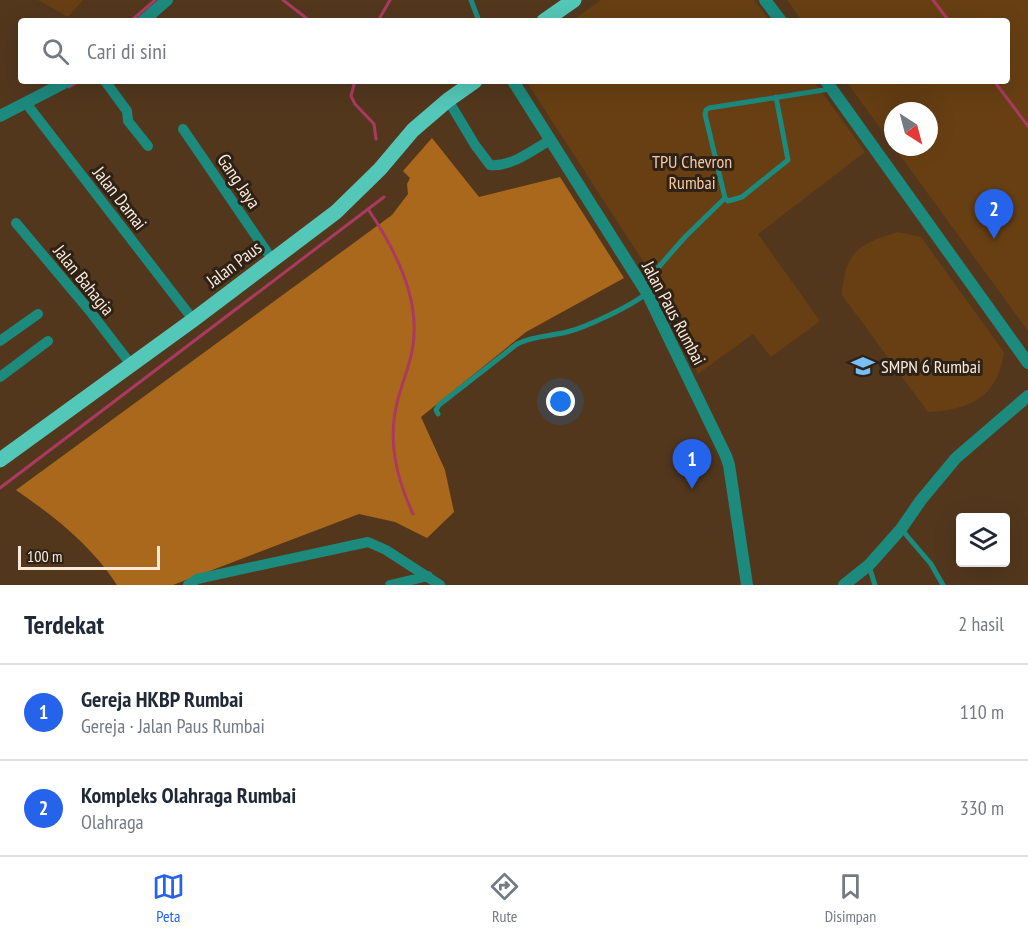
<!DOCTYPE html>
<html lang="id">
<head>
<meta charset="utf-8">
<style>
  :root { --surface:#fff; --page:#f6f6f7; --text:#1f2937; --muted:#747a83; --line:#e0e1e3; --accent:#2563eb }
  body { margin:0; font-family:"PT Sans Narrow",sans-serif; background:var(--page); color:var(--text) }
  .controls { position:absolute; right:18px; bottom:18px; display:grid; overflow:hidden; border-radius:6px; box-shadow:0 6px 24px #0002 }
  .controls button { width:54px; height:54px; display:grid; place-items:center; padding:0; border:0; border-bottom:2px solid var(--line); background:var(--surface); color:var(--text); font:30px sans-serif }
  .compass { position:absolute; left:884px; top:102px; width:54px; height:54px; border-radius:50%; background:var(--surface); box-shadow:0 6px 24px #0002; rotate:144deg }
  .scale { position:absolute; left:18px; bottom:15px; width:142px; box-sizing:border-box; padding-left:6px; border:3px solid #fbe9da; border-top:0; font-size:16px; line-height:21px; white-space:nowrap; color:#fbe9da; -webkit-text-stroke:4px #2e2216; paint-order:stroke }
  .you { position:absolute; left:561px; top:402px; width:21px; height:21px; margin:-15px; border:4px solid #fff; border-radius:50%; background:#1a73e8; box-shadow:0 0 0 9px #1a73e833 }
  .badge { display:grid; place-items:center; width:39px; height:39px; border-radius:50%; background:var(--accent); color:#fff; font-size:20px; font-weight:700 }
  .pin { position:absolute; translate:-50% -50px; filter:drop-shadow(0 2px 3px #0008) }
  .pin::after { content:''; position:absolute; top:32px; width:21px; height:18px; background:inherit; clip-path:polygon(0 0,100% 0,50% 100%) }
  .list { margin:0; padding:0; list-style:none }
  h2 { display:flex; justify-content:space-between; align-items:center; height:78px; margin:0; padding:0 24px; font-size:26px }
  h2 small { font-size:20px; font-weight:400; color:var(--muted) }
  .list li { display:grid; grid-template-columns:39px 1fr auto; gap:18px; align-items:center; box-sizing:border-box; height:96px; padding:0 24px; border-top:2px solid var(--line) }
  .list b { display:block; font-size:22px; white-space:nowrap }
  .list p { margin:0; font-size:20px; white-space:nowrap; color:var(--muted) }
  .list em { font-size:20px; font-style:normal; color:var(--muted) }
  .icon { flex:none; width:33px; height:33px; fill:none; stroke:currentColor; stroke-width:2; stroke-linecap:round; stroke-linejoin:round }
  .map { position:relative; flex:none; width:1028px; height:585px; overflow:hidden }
  .search { position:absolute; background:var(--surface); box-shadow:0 6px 24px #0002; left:18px; right:18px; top:18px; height:66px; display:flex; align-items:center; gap:15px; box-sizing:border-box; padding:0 21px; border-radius:6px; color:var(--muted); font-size:22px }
  .sheet { height:270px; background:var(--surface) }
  nav { display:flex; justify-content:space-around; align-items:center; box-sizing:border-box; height:84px; border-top:2px solid var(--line); background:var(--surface); font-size:16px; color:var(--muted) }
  nav a { display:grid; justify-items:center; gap:3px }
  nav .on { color:var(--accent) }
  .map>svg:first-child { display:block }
</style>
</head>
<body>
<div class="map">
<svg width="1028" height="585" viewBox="0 0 1028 585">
  <rect width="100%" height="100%" fill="#52371d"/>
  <path fill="#673f13" d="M38,0H83L68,17Z
    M601,0H754L770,21H572Z
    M787,0H1028V331L894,147H929V111H893V146L846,81H1007V21H802Z
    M526,81H814L865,152L758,234L820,321L771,357L753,334L698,374L648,269Z
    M898,232L921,237L1004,352C998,397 970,410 928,412L842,295C844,253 859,243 898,232Z"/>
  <path fill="#aa681c" d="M432,138L479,197L560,177L624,278L526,332L421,417L445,470L454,512L427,538L395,522L359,514L173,585H117C91,545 55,517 16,490L392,215L408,194L407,184L410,178L403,171Z"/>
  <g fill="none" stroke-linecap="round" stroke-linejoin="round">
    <path stroke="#ab3a60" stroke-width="3" d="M283,0L310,21
      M933,0L949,21
      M131,21L155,0
      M378,21L390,0
      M355,81L351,96L355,104L374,124L376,139
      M994,81L1028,126
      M69,87L79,81
      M368,209C391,243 416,290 414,332C414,355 404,377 398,399C387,439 396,477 413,514
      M0,488L384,197"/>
    <path stroke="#1d8a7e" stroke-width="5" d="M471,0L479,21
      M776,97L788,160L742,197L728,201L725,198L705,114L706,110L709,108L830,89
      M642,286L685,237L725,198
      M438,414L436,410L439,405L517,344C532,336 551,336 567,332C587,327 631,306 647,293
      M902,530L931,564L943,585
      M869,566L875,585"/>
    <path stroke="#1d8a7e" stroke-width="10" d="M105,81L127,111L128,121L148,146
      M448,100L475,145L490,165C511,167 532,151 550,140
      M26,103L188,313
      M183,129L267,252
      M16,223L89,310L126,358
      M0,341L38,314
      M0,377L48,341
      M188,585L197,579L368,542L386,550L440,585
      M390,585L428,576"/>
    <path stroke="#1d8a7e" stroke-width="12" d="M765,0L781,21
      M143,21L167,0
      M513,81L647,293L726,456L729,465L747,585
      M826,81L1028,363
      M0,116L68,81
      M844,585L869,565L901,529L921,500L956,458L1028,396"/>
    <path stroke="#53c7b8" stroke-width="15" d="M544,21L574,0
      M0,460L193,320L336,212L380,169L413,130L448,100L475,81"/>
  </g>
  <defs>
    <g id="school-bare" transform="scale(1.8)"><path d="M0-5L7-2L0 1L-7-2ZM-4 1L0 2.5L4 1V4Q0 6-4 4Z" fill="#78bff7" stroke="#2e2216" stroke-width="2.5" paint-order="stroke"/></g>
  </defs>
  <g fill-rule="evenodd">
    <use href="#school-bare" x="863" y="366"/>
  </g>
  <g text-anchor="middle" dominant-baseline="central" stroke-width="6" stroke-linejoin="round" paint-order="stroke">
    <g font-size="18" fill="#f5c9a2" stroke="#2e2216">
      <text x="692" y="161">TPU Chevron<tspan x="692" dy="21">Rumbai</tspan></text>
    </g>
    <g font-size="18" fill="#fbe9da" stroke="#2e2216">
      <text transform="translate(239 181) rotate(56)">Gang Jaya</text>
      <text transform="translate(120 198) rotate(52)">Jalan Damai</text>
      <text transform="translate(234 264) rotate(-37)">Jalan Paus</text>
      <text transform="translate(84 280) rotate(51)">Jalan Bahagia</text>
      <text transform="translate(674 313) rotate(62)">Jalan Paus Rumbai</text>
    </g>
    <g font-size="18" fill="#fbe9da" stroke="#2e2216" text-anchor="start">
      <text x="881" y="366">SMPN 6 Rumbai</text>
    </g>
  </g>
</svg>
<div class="controls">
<button><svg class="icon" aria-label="layers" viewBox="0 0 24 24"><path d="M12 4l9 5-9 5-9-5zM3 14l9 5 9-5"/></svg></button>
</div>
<svg class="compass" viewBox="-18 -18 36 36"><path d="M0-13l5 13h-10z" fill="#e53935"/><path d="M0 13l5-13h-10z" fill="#747a83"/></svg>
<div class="scale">100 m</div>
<div class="you"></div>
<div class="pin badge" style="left:692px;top:489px">1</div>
<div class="pin badge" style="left:994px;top:239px">2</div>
<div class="search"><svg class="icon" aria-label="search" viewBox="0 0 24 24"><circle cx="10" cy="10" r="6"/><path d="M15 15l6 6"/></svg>Cari di sini</div>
</div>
<section class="sheet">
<h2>Terdekat<small>2 hasil</small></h2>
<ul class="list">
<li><span class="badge">1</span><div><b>Gereja HKBP Rumbai</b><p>Gereja · Jalan Paus Rumbai</p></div><em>110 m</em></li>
<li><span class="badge">2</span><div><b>Kompleks Olahraga Rumbai</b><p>Olahraga</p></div><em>330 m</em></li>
</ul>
</section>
<nav>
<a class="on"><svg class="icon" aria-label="map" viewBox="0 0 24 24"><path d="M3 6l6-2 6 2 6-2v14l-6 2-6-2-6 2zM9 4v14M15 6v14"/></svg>Peta</a>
<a><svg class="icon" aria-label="directions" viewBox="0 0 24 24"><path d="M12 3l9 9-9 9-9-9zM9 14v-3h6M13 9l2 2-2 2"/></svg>Rute</a>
<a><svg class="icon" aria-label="saved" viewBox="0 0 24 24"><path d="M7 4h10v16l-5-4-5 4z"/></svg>Disimpan</a>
</nav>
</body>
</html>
